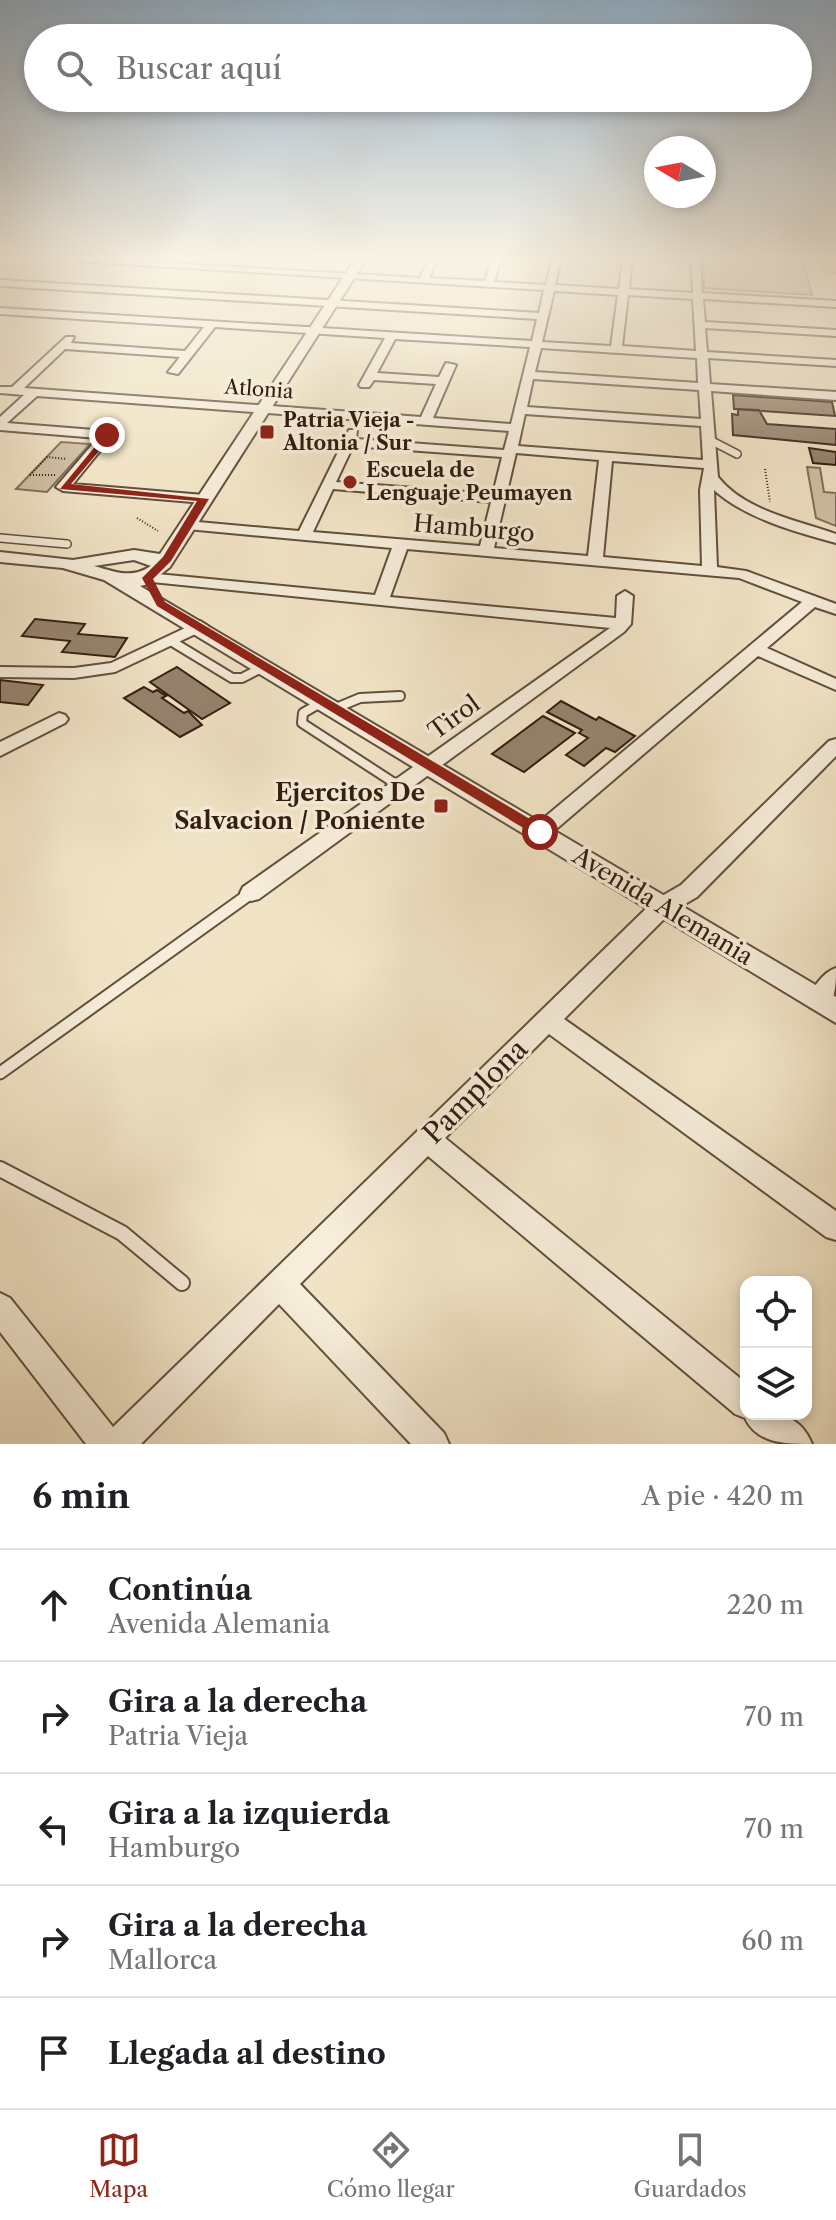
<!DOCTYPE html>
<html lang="es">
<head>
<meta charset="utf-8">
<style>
  :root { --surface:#fff; --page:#f2f2f2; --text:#202124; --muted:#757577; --line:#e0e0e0; --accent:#8f2418 }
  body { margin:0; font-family:"Libre Caslon Text",serif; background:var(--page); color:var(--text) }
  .controls { position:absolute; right:24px; bottom:24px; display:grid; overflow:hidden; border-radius:16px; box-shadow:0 4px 12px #0003 }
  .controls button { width:72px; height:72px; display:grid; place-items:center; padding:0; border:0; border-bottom:2px solid var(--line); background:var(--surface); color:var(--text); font:40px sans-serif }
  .compass { position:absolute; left:644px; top:136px; width:72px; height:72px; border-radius:50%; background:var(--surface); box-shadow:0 4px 12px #0003; rotate:280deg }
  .stop { position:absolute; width:24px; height:24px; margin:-18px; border:6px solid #8f2418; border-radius:50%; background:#fff }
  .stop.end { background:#8f2418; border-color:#fff; box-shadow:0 2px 8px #0008 }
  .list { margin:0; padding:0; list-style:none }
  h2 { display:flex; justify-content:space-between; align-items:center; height:104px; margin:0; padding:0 32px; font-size:34px }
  h2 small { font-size:26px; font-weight:400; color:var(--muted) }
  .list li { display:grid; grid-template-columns:52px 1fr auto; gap:24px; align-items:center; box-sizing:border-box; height:112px; padding:0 32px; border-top:2px solid var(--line) }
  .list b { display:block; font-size:30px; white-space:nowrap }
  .list p { margin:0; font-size:26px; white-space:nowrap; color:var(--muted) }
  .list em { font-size:26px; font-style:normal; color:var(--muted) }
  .icon { flex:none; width:44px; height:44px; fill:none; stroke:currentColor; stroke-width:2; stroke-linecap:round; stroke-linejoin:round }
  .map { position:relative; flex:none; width:836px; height:1444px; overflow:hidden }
  .search { position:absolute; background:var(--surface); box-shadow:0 4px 12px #0003; left:24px; right:24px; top:24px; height:88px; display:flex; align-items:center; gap:20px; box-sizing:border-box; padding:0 28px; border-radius:44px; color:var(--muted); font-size:30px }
  .sheet { height:664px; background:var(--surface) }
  nav { display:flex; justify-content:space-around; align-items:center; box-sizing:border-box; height:112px; border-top:2px solid var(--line); background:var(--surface); font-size:22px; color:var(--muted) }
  nav a { display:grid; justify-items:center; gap:4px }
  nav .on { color:var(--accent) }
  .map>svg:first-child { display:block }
</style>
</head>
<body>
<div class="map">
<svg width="836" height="1444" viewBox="0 0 836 1444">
  <rect width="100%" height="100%" fill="#f1e4c6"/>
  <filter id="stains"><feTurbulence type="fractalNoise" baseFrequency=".0025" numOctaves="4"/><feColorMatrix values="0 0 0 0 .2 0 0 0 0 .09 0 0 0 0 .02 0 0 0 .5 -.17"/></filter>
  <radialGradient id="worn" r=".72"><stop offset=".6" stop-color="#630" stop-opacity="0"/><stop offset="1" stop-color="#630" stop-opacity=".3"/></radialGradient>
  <path fill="#d1c2a7" stroke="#82705b" stroke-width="2" d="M703,258H802L812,295L704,288Z
    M61,442L90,444L47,492L16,489Z
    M807,467L820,468L824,492L836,493V526L816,518Z"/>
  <path fill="#95846e" stroke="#321d0f" stroke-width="2" d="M733,395L832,402L835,416L734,409Z
    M738,409L759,410L767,424L836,429V445L733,435L732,414L738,415Z
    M809,448L836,452V465L813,463Z
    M35,619L85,624L78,634L127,638L115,657L62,652L70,641L22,636Z
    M177,667L230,703L202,719L150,682Z
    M0,680L43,685L28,705L0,702Z
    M144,687L153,692L157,690L166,696L162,698L184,713L188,711L202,725L180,737L124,698Z
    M561,701L596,720L599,717L635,736L615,752L606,748L584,766L566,755L588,738L579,733L582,730L547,712Z
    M543,716L575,733L524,772L492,754Z"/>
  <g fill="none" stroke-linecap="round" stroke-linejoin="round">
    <g stroke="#624f3d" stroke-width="10">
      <path id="service-far3" d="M708,439L737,454
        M0,538L67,544"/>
    </g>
    <g stroke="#624f3d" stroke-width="12">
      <path id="service-far2" d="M171,641L232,678H242L265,666
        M322,702L303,713L302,723L402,788
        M336,708L360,698L400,696"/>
    </g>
    <g stroke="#624f3d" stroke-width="15">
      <path id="service-far1" d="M0,1073L251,893"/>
    </g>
    <g stroke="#624f3d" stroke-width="18">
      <path id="service" d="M0,1169L122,1233L182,1283"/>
    </g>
    <g stroke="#624f3d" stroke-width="4">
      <path id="minor" d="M23,258H83L420,278L429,258H438L429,278L485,281L492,258H501L494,282L546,285L552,258H561L555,285L619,289L623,258H632L629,289L693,293L691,258H700L702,293L836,301V307L703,299L705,322L836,330V336L705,328L707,352L836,360V366L708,358L710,384L836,392V400L711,391L718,477C745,511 796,520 836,534V543C795,532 745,518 714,490L717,567L746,571L836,604V614L815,607L767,648L836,679V690L758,656L547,837H533L530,832L533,827L802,602L739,578L407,549L390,597L616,618L617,596L625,591L633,596L631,624L624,632L259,899L251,901L243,899L240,893L243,887L610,628L142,581V575L147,573L375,595L392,548L187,529L180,525L187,521L299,531L349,430H357L356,439L504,450L509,431L37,396L7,423L107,431L113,435L73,484L204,495L211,499L204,503L63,491L56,487L98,438L0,430V417L24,395L0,393V387H12L66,337H74L71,343L185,351L204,327L0,314V308L532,341L537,319L0,286V280L539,313L544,290ZM554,291L618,295L611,346L542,342ZM628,295L693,299L696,351L622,346ZM215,327L385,338L359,385L361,387H369L374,380L436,384L421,417L24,388L65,349L180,357L168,372L178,374ZM395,339L530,347L511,424L433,418L456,365L446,363L439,377L377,373ZM541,348L697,358L698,383L535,372ZM533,379L699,390L701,419L527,407ZM525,414L701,426L703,460L518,446ZM353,446L502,457L493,494L336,482ZM516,453L599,460L588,556L494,548ZM612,461L704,468L700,490L702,566L603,557ZM333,489L491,502L480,546L313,532Z
        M200,621L208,626L206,629L115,672L74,678L0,677V667L74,668L111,663Z
        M59,713L65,715L68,719L65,723L0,756V742Z
        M836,739V756L697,897L671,912L564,1019L836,1211V1240L826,1237L549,1034L445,1138L746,1383V1414C776,1414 799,1412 812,1444C786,1444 757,1444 745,1418L735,1414L428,1156L300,1284L444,1433L449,1444H411L279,1304L141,1444H86L0,1332V1293L10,1298L113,1427L655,900L681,885L829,741Z
        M836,968C836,986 836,1016 810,1007L806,1000C813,988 823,972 836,968Z"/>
    </g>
    <g stroke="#624f3d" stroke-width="4">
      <path id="tertiary" d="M356,258H367L170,567L149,584L140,586L836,997V1023L104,580L63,568L0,562V552L73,560L134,550L160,554ZM134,560L151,566C131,579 116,572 94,566Z"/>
    </g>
    <path stroke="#321d0f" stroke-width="2" stroke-dasharray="1 2" stroke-linecap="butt" d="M819,258L823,272L836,273
      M765,469L770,502
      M30,475L47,457L67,459
      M30,475H55
      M137,518L158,531"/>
    <use href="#service-far3" stroke="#f6edda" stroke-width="7"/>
    <use href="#service-far2" stroke="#f6edda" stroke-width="8"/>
    <use href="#service-far1" stroke="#f6edda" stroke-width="11"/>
    <use href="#service" stroke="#f6edda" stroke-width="14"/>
    <use href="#minor" fill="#f6edda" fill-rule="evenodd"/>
    <use href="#tertiary" fill="#f6edda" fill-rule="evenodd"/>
  </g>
  <linearGradient id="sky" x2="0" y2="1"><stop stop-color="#91acc2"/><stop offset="0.56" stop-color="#f9f3e5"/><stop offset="1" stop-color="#f9f3e5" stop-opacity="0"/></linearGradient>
  <rect width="836" height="461" fill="url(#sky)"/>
  <path fill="#8f2418" d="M107,432L111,437L71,484L209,499L171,561L153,579L165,602L545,828V835H535L157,606L142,578L163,557L197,501L60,489Z"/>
  <g fill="#8f2418" stroke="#f6edda" stroke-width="3">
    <rect x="259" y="424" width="16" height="16" rx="4"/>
    <circle cx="350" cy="482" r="8"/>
    <rect x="433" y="798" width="16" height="16" rx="4"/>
  </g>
  <g text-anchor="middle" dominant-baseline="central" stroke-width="7" stroke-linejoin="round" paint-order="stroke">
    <g font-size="20" fill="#321d0f" stroke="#f6edda">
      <text transform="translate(259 389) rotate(4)">Atlonia</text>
    </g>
    <g font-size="20" font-weight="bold" fill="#321d0f" stroke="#f6edda" text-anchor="start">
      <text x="283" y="420">Patria Vieja -<tspan x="283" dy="23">Altonia / Sur</tspan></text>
      <text x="366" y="470">Escuela de<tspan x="366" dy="23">Lenguaje Peumayen</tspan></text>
    </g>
    <g font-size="24" fill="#321d0f" stroke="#f6edda">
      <text transform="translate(474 528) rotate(5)">Hamburgo</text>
      <text transform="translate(454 717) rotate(-36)">Tirol</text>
      <text transform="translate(663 906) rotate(31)">Avenida Alemania</text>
    </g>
    <g font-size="24" font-weight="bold" fill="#321d0f" stroke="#f6edda" text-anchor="end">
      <text x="425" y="792">Ejercitos De<tspan x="425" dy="28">Salvacion / Poniente</tspan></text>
    </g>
    <g font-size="28" fill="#321d0f" stroke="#f6edda">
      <text transform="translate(475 1091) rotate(-45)">Pamplona</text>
    </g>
  </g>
  <rect width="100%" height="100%" filter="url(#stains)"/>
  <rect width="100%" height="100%" fill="url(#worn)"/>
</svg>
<div class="controls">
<button><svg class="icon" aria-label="locate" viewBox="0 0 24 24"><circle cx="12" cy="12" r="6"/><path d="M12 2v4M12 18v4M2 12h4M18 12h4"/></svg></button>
<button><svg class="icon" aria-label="layers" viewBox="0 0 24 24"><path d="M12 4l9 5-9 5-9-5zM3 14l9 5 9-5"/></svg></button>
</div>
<svg class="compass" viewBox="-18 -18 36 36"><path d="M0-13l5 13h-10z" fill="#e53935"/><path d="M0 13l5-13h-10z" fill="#757577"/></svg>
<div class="stop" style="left:540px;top:832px"></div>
<div class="stop end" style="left:107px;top:435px"></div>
<div class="search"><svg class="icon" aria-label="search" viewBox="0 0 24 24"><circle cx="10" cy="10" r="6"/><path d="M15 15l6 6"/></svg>Buscar aquí</div>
</div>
<section class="sheet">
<h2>6 min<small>A pie · 420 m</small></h2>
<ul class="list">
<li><svg class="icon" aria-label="ahead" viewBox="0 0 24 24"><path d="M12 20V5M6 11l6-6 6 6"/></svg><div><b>Continúa</b><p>Avenida Alemania</p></div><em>220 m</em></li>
<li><svg class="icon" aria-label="right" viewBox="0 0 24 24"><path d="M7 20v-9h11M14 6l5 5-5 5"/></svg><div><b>Gira a la derecha</b><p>Patria Vieja</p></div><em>70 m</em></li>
<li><svg class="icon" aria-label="left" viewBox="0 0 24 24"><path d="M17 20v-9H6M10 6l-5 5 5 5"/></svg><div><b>Gira a la izquierda</b><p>Hamburgo</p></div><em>70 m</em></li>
<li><svg class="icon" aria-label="right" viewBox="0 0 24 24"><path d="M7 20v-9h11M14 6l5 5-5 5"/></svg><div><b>Gira a la derecha</b><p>Mallorca</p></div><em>60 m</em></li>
<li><svg class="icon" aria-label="arrive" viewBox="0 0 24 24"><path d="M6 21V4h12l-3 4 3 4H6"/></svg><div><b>Llegada al destino</b></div></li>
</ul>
</section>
<nav>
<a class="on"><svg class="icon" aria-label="map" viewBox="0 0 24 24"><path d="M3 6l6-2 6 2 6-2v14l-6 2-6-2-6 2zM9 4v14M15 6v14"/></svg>Mapa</a>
<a><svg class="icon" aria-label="directions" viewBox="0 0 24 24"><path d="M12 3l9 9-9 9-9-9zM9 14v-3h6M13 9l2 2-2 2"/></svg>Cómo llegar</a>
<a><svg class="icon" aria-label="saved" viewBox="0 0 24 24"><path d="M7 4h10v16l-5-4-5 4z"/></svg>Guardados</a>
</nav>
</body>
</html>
